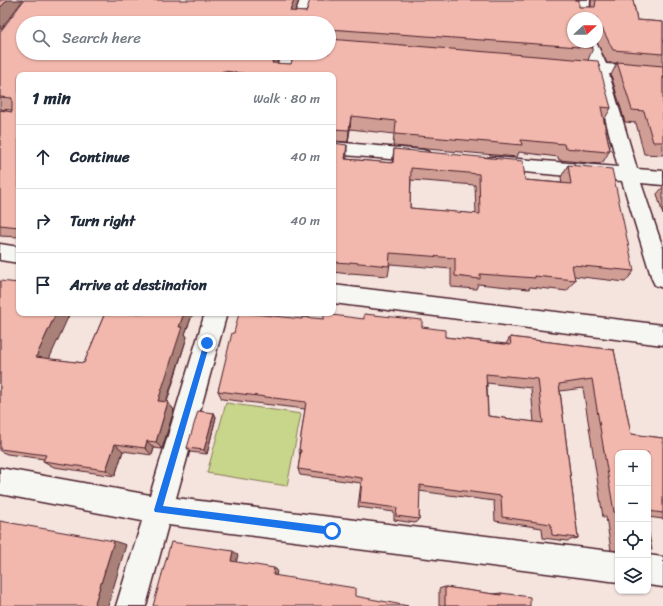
<!DOCTYPE html>
<html lang="en">
<head>
<meta charset="utf-8">
<style>
  :root { --surface:#fff; --page:#f2f2f3; --text:#1f2937; --muted:#747a83; --line:#e0e1e3 }
  body { margin:0; font-family:Sriracha,sans-serif; background:var(--page); color:var(--text) }
  .controls { position:absolute; right:12px; bottom:12px; display:grid; overflow:hidden; border-radius:8px; box-shadow:0 1px 3px #0004 }
  .controls button { width:36px; height:36px; display:grid; place-items:center; padding:0; border:0; border-bottom:1px solid var(--line); background:var(--surface); color:var(--text); font:20px sans-serif }
  .compass { position:absolute; left:567px; top:12px; width:36px; height:36px; border-radius:50%; background:var(--surface); box-shadow:0 1px 3px #0004; rotate:68deg }
  .stop { position:absolute; width:12px; height:12px; margin:-9px; border:3px solid #1a73e8; border-radius:50%; background:#fff }
  .stop.end { background:#1a73e8; border-color:#fff; box-shadow:0 1px 4px #0008 }
  .list { margin:0; padding:0; list-style:none }
  h2 { display:flex; justify-content:space-between; align-items:center; height:52px; margin:0; padding:0 16px; font-size:17px }
  h2 small { font-size:13px; font-weight:400; color:var(--muted) }
  .list li { display:grid; grid-template-columns:26px 1fr auto; gap:12px; align-items:center; box-sizing:border-box; height:64px; padding:0 16px; border-top:1px solid var(--line) }
  .list b { display:block; font-size:15px; white-space:nowrap }
  .list em { font-size:13px; font-style:normal; color:var(--muted) }
  .icon { flex:none; width:22px; height:22px; fill:none; stroke:currentColor; stroke-width:2; stroke-linecap:round; stroke-linejoin:round }
  .map { position:relative; flex:none; width:663px; height:606px; overflow:hidden }
  .search { position:absolute; background:var(--surface); box-shadow:0 1px 3px #0004; left:16px; top:16px; width:320px; height:44px; display:flex; align-items:center; gap:10px; box-sizing:border-box; padding:0 14px; border-radius:22px; color:var(--muted); font-size:15px }
  .panel { position:absolute; background:var(--surface); box-shadow:0 1px 3px #0004; left:16px; top:72px; width:320px; height:244px; border-radius:8px }
  .map>svg:first-child { display:block }
</style>
</head>
<body>
<div class="map">
<svg width="663" height="606" viewBox="0 0 663 606">
  <rect width="100%" height="100%" fill="#f5e3dd"/>
  <filter id="ink" filterUnits="userSpaceOnUse"><feTurbulence type="fractalNoise" baseFrequency=".025" numOctaves="2"/><feDisplacementMap in="SourceGraphic" scale="8" xChannelSelector="R" yChannelSelector="G"/><feConvolveMatrix kernelMatrix="1 2 1 2 8 2 1 2 1" color-interpolation-filters="sRGB"/></filter>
  <g filter="url(#ink)">
    <path fill="#c7d68a" stroke="#887a5a" d="M226,403L301,414L287,486L207,473Z"/>
    <g fill="none" stroke-linecap="round" stroke-linejoin="round">
      <g stroke="#4a1f2b" stroke-width="3">
        <path id="minor" d="M300,0H314L306,23H292Z
          M576,0H590L589,18H575Z
          M0,17L30,20L32,23H23V27L0,25Z
          M582,42H596L606,64L663,68V78L609,74L637,169L663,171V185L641,183L663,248V288L655,285L652,279L622,181L493,169L487,168L484,163L487,158L493,157L618,167L593,72L564,69L561,66L564,63L569,61L590,63Z
          M281,53H297L291,75H275Z
          M333,142L423,150L429,152L432,156L429,160L423,162L333,154Z
          M0,244L19,247V263L0,260Z
          M333,285L663,325V345L333,303Z
          M205,313H227L176,498L618,552V582L168,525L146,606H116L142,521L0,494V468L150,495Z
          M648,555L663,557V587L648,585Z"/>
      </g>
      <use href="#minor" fill="#f6f6f2" fill-rule="evenodd"/>
    </g>
    <path fill="#d09e95" stroke="#4a1f2b" fill-rule="evenodd" d="M299,0L295,12L591,7V0H633L637,20L663,22V155L644,154L636,123L625,122L611,75L617,63H607L597,42V18H573L593,48L588,60L611,108L604,120L610,150L603,162H601L600,164L559,160L558,157L519,152L517,157L393,146L394,134L350,129L348,142L333,141V75H19V237L0,236V110L12,112V110L0,109V32ZM329,23V53L291,64H277L280,53H23Z
      M333,143L346,159L392,163L394,149L525,180L562,183L561,177L568,165L634,271L625,282L574,276L575,280L567,291L530,287L529,289L478,284L476,289L451,287V269L390,264L388,276L350,273L349,274L333,272ZM411,180L475,185L476,214L410,208Z
      M663,187V215L657,194Z
      M0,281L49,359L84,363L105,313H193L185,334L187,337L167,402L174,410L162,449L154,448L152,455L123,451L115,476L54,467L43,461L44,459L7,454L0,451Z
      M302,319H324L422,327L445,337L506,344L510,337L614,350L631,434L663,438V519L648,517V453H618V551L611,550L606,517H603L583,388L560,391L578,538L567,541L543,538L542,528L495,521L494,501L419,491V519L415,523L394,520V512L358,507L361,483L300,475L298,469L300,456L299,450L305,409L222,399L218,391L234,333ZM487,383L531,388L534,422L488,416Z
      M214,413L216,417L207,454L190,452L187,448Z
      M445,587L493,594L501,593L530,606H439V589Z"/>
    <path fill="#a98179" stroke="#4a1f2b" d="M7,0H23L0,30V8Z
      M294,0H299L291,23L290,11Z
      M275,53H280L274,75L272,63Z
      M224,71V75H220L221,72Z
      M351,116L350,129L348,142L349,130Z
      M347,145V157L345,171V159Z
      M56,313H70L46,366L36,357Z
      M184,313H193L185,334L187,337L164,408L158,401L179,327Z
      M168,402L174,410L162,449L156,442Z
      M214,413L216,417L207,454L204,450Z
      M147,441L154,448L152,455L145,448Z
      M115,444L123,451L115,476L106,470Z
      M114,541L126,545L108,606H94Z
      M233,551L238,555L236,563L231,561Z
      M274,568L277,570L276,577L273,575Z"/>
    <path fill="#f2b8ad" stroke="#4a1f2b" fill-rule="evenodd" d="M0,0H7L0,8Z
      M24,0H294L290,11L306,12L310,0H579V7H595L596,0H633L637,20L663,22V54L613,50L602,28H597V18H573V42H591L593,48L329,29V23H23V53H275L272,63L291,64L294,53H329V39L598,61L611,108L601,107L610,150H607V152L565,148L564,144L521,140L522,145L395,134L396,121L351,116L349,130L333,129V75H257L224,71L221,72L220,75H19V227L0,225V110L12,112V98L0,97V32Z
      M617,62L663,66V142H653L644,111L632,110Z
      M333,143L347,145L345,159L393,163L394,149L523,161L525,180L571,184L568,165L612,169L634,271L572,265L575,280L535,276V278L480,274V279L455,276V258L390,253L389,266L350,262V263L333,262ZM411,168L479,174L480,214L410,208Z
      M0,281L19,283V313H56L36,357L84,363L105,313H184L179,327H182L158,401L168,402L156,442L147,441L145,448L115,444L106,470L43,461L46,455L0,449Z
      M239,313H245L302,319V317L324,319V314L364,319V314L422,320V327L445,330V337L511,345L510,337L614,350L631,434L663,438V513L648,511V453H618V514V513L614,512L592,379L559,384L578,538L552,535L551,524L502,517L501,496L420,485L419,519L396,516L397,508L360,503L362,478L298,469L301,450H299L306,402L218,391L232,333H234ZM486,374L538,379L543,423L488,416Z
      M198,411L214,413L204,450L187,448Z
      M0,521L114,541L94,606H0Z
      M648,529L652,550H648Z
      M171,542L233,551L231,561L274,568L273,575L355,588V596L408,606H153Z
      M445,587L501,595V593L530,597V606H445Z"/>
  </g>
  <path fill="#1a73e8" d="M207,340L210,343L163,506L332,527L335,528L336,531L335,534L332,535L155,512L154,510L204,343Z"/>
</svg>
<div class="controls">
<button>+</button>
<button>−</button>
<button><svg class="icon" aria-label="locate" viewBox="0 0 24 24"><circle cx="12" cy="12" r="6"/><path d="M12 2v4M12 18v4M2 12h4M18 12h4"/></svg></button>
<button><svg class="icon" aria-label="layers" viewBox="0 0 24 24"><path d="M12 4l9 5-9 5-9-5zM3 14l9 5 9-5"/></svg></button>
</div>
<svg class="compass" viewBox="-18 -18 36 36"><path d="M0-13l5 13h-10z" fill="#e53935"/><path d="M0 13l5-13h-10z" fill="#747a83"/></svg>
<div class="stop" style="left:332px;top:531px"></div>
<div class="stop end" style="left:207px;top:343px"></div>
<div class="search"><svg class="icon" aria-label="search" viewBox="0 0 24 24"><circle cx="10" cy="10" r="6"/><path d="M15 15l6 6"/></svg>Search here</div>
<section class="panel">
<h2>1 min<small>Walk · 80 m</small></h2>
<ul class="list">
<li><svg class="icon" aria-label="ahead" viewBox="0 0 24 24"><path d="M12 20V5M6 11l6-6 6 6"/></svg><div><b>Continue</b></div><em>40 m</em></li>
<li><svg class="icon" aria-label="right" viewBox="0 0 24 24"><path d="M7 20v-9h11M14 6l5 5-5 5"/></svg><div><b>Turn right</b></div><em>40 m</em></li>
<li><svg class="icon" aria-label="arrive" viewBox="0 0 24 24"><path d="M6 21V4h12l-3 4 3 4H6"/></svg><div><b>Arrive at destination</b></div></li>
</ul>
</section>
</div>
</body>
</html>
